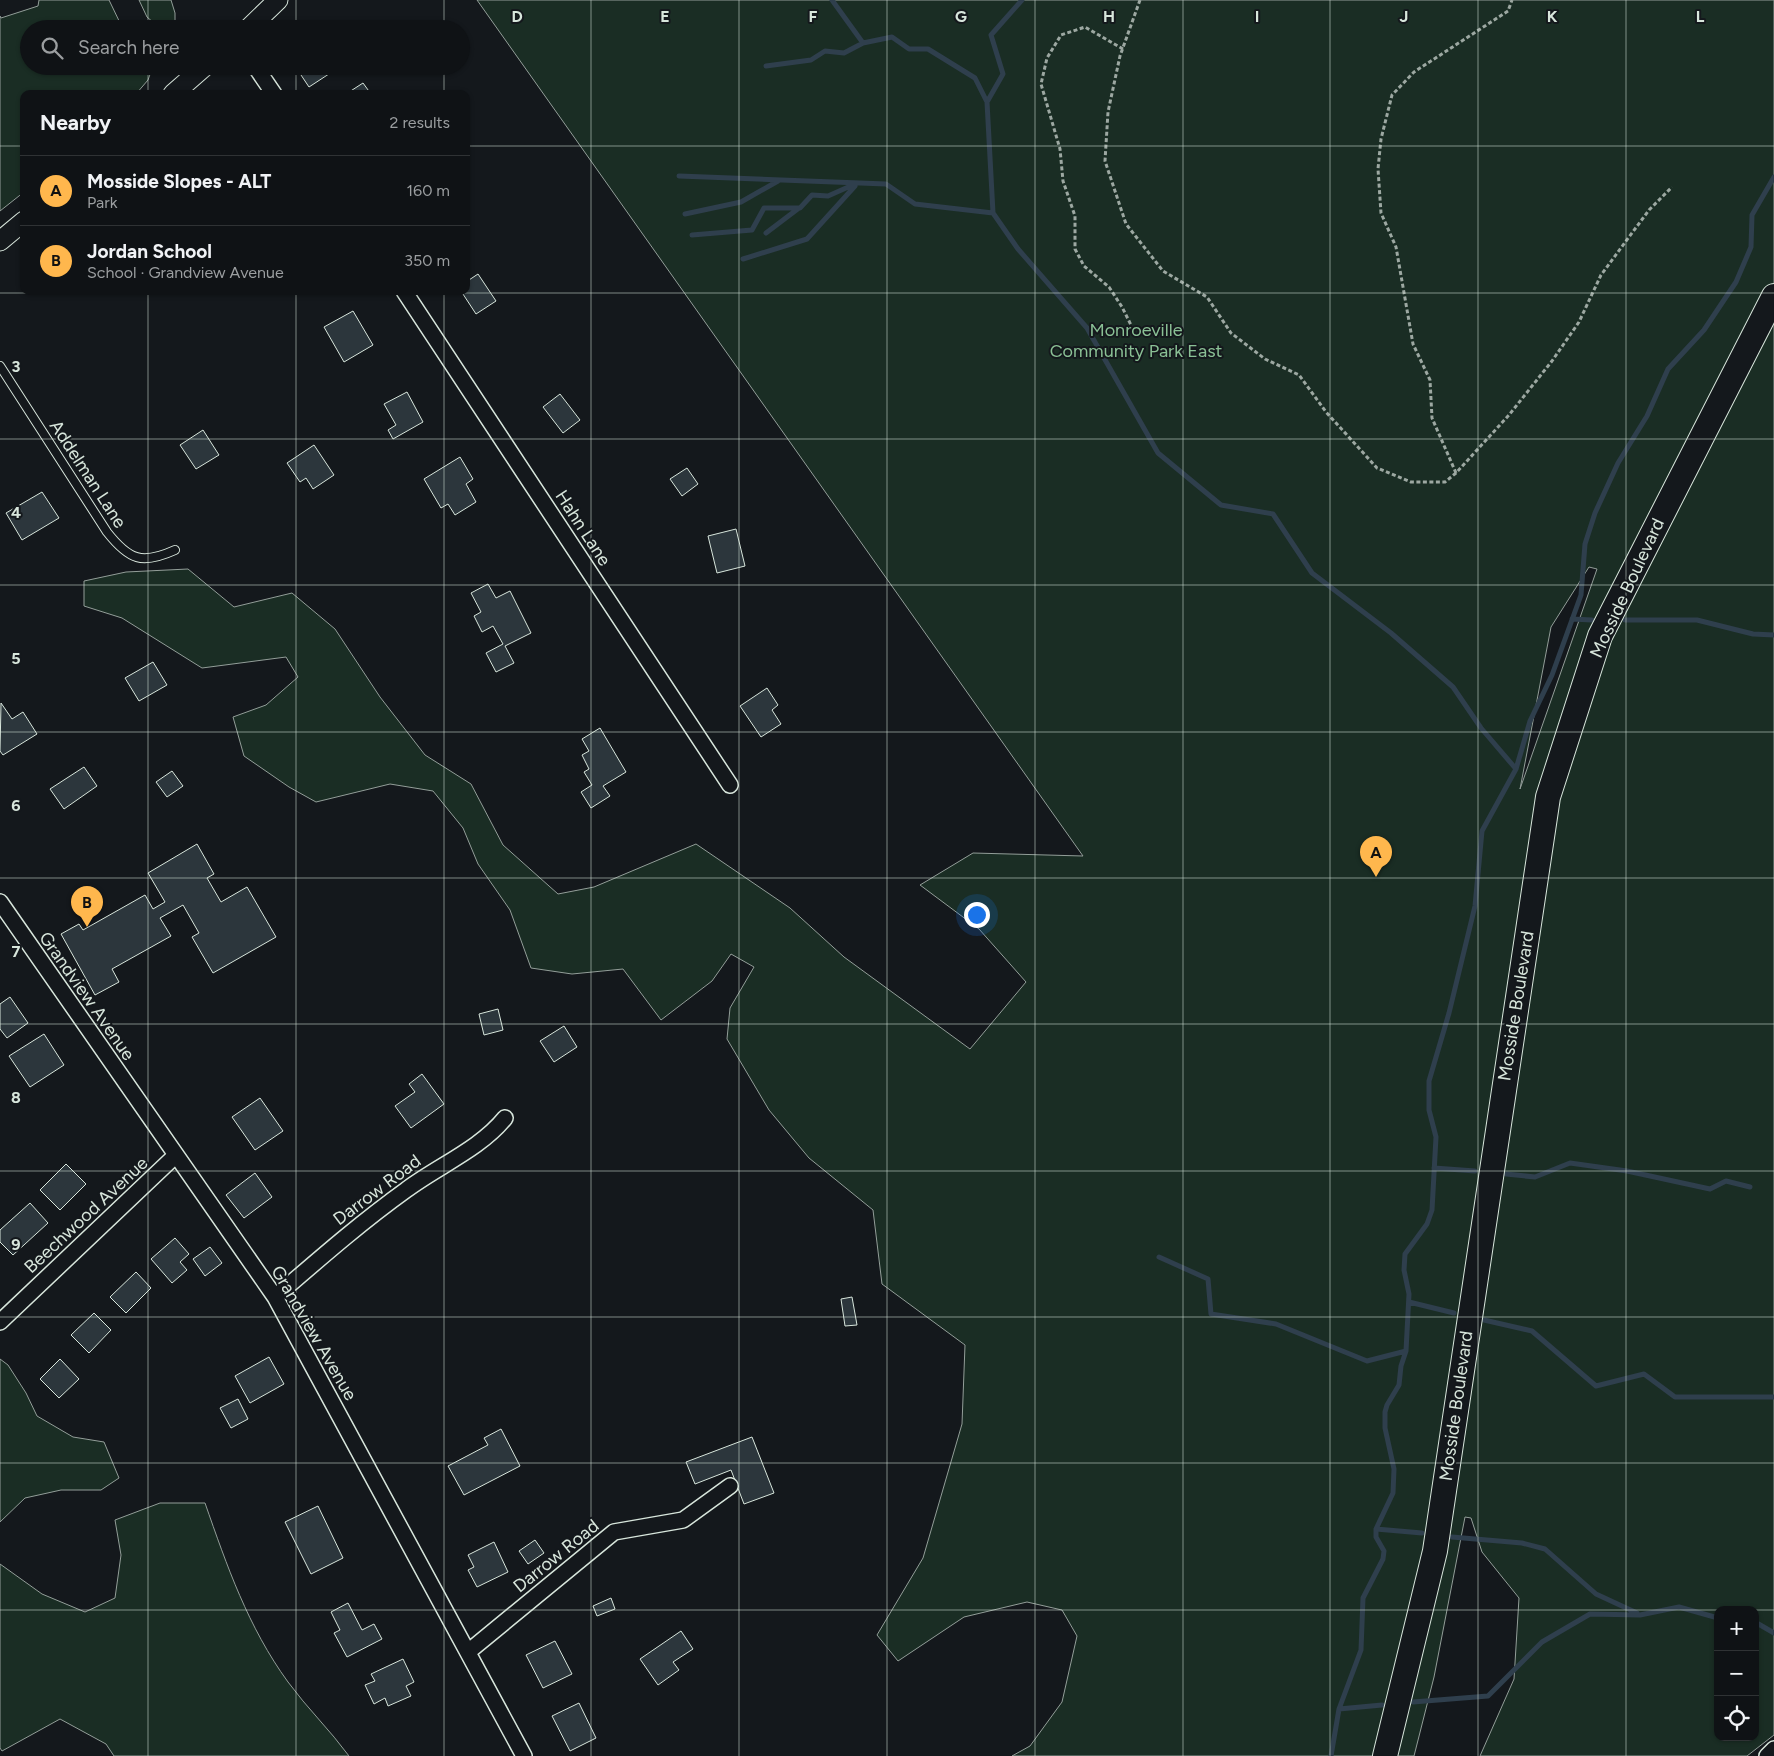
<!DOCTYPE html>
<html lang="en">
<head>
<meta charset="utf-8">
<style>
  :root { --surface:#0f1215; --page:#181b1e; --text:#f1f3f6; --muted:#9b9ea0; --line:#2f3234; --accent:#ffb74d }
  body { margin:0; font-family:Figtree,sans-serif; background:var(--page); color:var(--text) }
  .controls { position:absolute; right:15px; bottom:15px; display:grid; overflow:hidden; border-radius:10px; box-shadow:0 1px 4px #0004 }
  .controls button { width:45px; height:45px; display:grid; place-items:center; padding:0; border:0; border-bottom:1px solid var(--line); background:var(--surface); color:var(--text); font:25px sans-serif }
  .you { position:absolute; left:976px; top:914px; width:18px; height:18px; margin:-12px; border:4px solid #fff; border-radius:50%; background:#1a73e8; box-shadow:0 0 0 8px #1a73e833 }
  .badge { display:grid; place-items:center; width:32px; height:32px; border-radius:50%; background:var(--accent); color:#111; font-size:16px; font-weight:700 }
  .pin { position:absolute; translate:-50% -41px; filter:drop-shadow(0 1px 2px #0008) }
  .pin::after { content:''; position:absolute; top:26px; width:18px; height:15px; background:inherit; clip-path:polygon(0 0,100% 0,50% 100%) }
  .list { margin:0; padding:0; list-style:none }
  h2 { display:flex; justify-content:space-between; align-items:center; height:65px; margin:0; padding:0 20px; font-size:21px }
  h2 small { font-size:16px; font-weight:400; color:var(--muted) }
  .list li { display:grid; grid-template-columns:32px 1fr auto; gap:15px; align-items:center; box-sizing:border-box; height:70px; padding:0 20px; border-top:1px solid var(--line) }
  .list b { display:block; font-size:19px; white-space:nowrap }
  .list p { margin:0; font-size:16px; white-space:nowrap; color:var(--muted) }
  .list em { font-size:16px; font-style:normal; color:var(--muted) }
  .icon { flex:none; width:28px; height:28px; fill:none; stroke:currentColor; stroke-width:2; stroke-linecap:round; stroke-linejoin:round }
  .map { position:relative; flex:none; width:1774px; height:1756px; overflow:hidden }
  .search { position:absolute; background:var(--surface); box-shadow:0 1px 4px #0004; left:20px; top:20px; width:450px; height:55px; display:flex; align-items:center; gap:12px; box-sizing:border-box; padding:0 18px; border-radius:28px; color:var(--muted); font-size:19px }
  .panel { position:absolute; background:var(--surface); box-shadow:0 1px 4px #0004; left:20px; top:90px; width:450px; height:205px; border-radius:10px }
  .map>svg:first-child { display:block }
</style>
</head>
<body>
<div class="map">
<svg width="1774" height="1756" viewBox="0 0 1774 1756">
  <rect width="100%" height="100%" fill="#14181c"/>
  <path fill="#1a2d24" stroke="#939e99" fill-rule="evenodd" d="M39,0H109L123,29H29V66H153L148,80L136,94H24V192L0,211V16L1,18L38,6Z
    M139,0H171L175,13V29H161L147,17Z
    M477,0H1774V1735L1747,1756H1480L1514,1679L1519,1598L1482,1552L1471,1518L1465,1517L1434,1677L1414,1756H1012L1030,1746L1062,1702L1077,1636L1062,1610L1027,1602L964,1617L898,1661L877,1635L923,1558L962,1424L965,1345L882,1284L873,1210L809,1158L769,1110L727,1039L730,1008L754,967L731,954L712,981L661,1020L623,969L572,974L531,968L510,910L478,864L463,828L433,791L390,784L316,802L289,787L244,756L233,717L266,705L298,677L286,657L202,668L122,618L84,606V581L126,572L188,569L234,607L292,593L335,629L380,697L425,755L471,784L503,845L558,894L594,887L696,844L790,908L844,957L970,1049L1026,982L979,929L920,885L973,853L1083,856ZM1589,567L1597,569L1520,789L1551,627ZM1718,1610H1755V1737H1718Z
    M0,1359L8,1365L26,1393L37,1416L73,1437L104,1442L119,1478L101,1490H61L25,1498L0,1522Z
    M205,1503C227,1566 248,1627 288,1682C307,1708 330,1730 349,1756H114L106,1744L60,1719L2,1751L0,1748V1564L42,1594L85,1612L115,1598L121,1555L115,1520L160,1503Z"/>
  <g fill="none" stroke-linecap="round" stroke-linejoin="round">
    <path stroke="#2f3f4d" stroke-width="5" d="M832,0L863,43L892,37L909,49H928L975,78L987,102
      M1022,0L991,35L1003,74L987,102L993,213L1018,249L1087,328L1158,453L1221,505L1273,514L1312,573L1391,633L1453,687L1481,728L1516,769
      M766,66L811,60L825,51L844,53L863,43
      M679,176L886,184L915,204L993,213
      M685,214L741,202L778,181
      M766,233L799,208
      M692,235L752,230L764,208H800L812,195L828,196L855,184
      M743,259L807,239L855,186
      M1572,619L1592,620
      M1625,620H1697L1753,634L1774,635
      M1434,1168L1475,1171
      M1506,1174L1535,1177L1570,1163L1627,1171L1710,1189L1726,1181L1750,1187
      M1159,1257L1208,1279L1211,1314L1276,1324L1367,1361L1406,1351
      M1409,1302L1454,1313
      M1484,1320L1532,1331L1596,1386L1644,1374L1675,1397H1774
      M1376,1529L1422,1533
      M1452,1537L1522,1543L1545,1549L1596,1594L1637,1613
      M1755,1622L1774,1633
      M1413,1702L1488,1696L1542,1642L1590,1614L1640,1615L1679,1607L1718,1618
      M1339,1709L1382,1705
      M1331,1756L1339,1709L1361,1650L1363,1598L1383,1559L1384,1551L1376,1537V1529L1393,1493L1394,1469L1385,1428V1412L1387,1405L1399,1385L1401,1366L1406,1351L1409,1294L1404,1270L1405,1254L1427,1224L1432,1210L1436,1137L1429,1110V1081L1449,1013L1475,906L1482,831L1516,769L1530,721L1552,675L1581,595L1585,544L1595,513L1618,463L1647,416L1668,369L1704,330L1736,282L1751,247L1752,215L1774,177"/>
  </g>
  <path fill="#2c363c" stroke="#d8e6dc" d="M295,66H333L335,70L309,87Z
    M363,83L371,94H346Z
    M478,274L496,301L476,314L461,291H466V282Z
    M353,311L373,345L344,362L324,327Z
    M407,392L423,422L393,439L388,430L396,425L384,404Z
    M560,394L580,420L563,433L543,407Z
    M203,430L219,455L196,469L180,445Z
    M314,445L334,475L313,489L306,478L300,482L287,463Z
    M460,457L473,479L466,484L476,502L455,515L448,504L441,508L424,479Z
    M687,468L698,484L682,496L670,479Z
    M42,492L59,518L22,540L6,513Z
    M736,529L745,566L717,573L708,536Z
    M488,584L496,598L510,591L531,633L505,646L514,663L496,672L486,653L503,644L493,626L482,632L474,616L481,612L471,593Z
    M153,662L167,685L139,701L125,678Z
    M767,688L778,705L772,710L781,724L761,737L740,706Z
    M1,703L12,719L23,712L37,734L3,755L0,751Z
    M600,728L626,772L603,786L610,796L591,808L581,792L592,785L584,772L589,769L582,755L589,751L582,739Z
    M84,767L97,786L64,809L50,789Z
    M172,771L183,786L167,797L156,782Z
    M197,844L214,874L207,878L221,902L247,887L276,937L213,973L192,937L199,933L183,905L160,918L171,936L112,969L119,982L95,995L61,934L79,924L83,930L145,895L153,909L165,902L148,873Z
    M10,997L28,1023L7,1038L0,1029V1004Z
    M498,1009L503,1030L484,1035L479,1014Z
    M564,1026L577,1047L554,1062L540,1041Z
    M44,1034L64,1065L30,1087L9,1056Z
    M422,1074L444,1104L411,1128L395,1106L415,1092L409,1084Z
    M260,1098L283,1131L255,1150L232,1117Z
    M66,1164L86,1184L60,1210L40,1190Z
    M255,1173L272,1197L244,1218L226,1195Z
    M30,1203L48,1223L13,1255L0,1242V1230Z
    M175,1238L189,1254L180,1262L187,1270L172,1283L151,1259Z
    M210,1247L222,1263L205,1276L193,1259Z
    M136,1272L151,1288L126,1313L110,1297Z
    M852,1297L857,1325L845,1326L841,1299Z
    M94,1313L111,1330L89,1353L71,1335Z
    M269,1357L284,1384L250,1403L235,1376Z
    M60,1359L79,1379L59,1398L40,1379Z
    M238,1399L248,1419L231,1428L220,1408Z
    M501,1429L520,1466L464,1495L448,1466L488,1445L484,1438Z
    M752,1437L774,1493L744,1504L731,1470L695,1484L686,1462Z
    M318,1506L343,1558L311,1574L285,1522Z
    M535,1540L544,1553L528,1564L519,1551Z
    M494,1542L508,1572L477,1587L468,1570L474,1567L468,1555Z
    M611,1598L615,1609L597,1616L593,1606Z
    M348,1603L362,1630L374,1624L382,1639L347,1657L334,1633L340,1630L331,1612Z
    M681,1631L693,1649L673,1662L679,1670L658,1685L640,1659Z
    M555,1641L572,1674L543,1688L526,1655Z
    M403,1659L414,1682L406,1686L411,1696L388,1706L385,1698L374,1704L365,1685L375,1681L371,1674Z
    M579,1703L596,1738L570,1751L552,1716Z"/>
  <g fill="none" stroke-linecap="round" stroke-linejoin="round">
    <g stroke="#d8e6dc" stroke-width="10">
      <path id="service" d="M0,366L107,532C129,560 142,565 175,550"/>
    </g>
    <g stroke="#d8e6dc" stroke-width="18">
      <path id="minor" d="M255,66L274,94
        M404,291L730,785
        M0,902L275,1297L524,1756
        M275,1297C318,1260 360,1223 406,1190C438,1166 480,1149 505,1118
        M0,1322L175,1156
        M468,1652L614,1532L683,1520L730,1486
        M1767,1756L1774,1749"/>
    </g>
    <g stroke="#d8e6dc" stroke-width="21">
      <path id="tertiary" d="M248,29L278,0
        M173,94L205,66
        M0,241L24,221"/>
    </g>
    <g stroke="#d8e6dc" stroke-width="26">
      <path id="primary" d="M1385,1756L1435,1551L1548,797L1600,636L1774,296"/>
    </g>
    <path stroke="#9da8a2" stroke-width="3" stroke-dasharray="4 2.5" stroke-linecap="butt" d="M1140,0L1120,56L1108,112L1105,161L1126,224L1163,271L1207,297L1231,333L1265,359L1299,375L1326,412L1377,468L1411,482H1445L1456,473L1509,415L1552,361L1579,322L1601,275L1649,210L1672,187
      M1123,49L1085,27L1061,35L1047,58L1041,84L1060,149L1063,181L1075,216V249L1084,266L1109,287L1122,307L1133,329
      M1456,473L1432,418L1430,380L1413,344L1396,247L1381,213L1378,169L1381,139L1392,95L1414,72L1508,11L1512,0"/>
    <use href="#service" stroke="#14181c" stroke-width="8"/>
    <use href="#minor" stroke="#14181c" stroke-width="15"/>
    <use href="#tertiary" stroke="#14181c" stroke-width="19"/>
    <use href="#primary" stroke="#14181c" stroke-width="24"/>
  </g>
  <path fill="none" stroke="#d8e6dc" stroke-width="1" stroke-opacity="0.55" d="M148,0V29M296,0V29M444,0V29M591,0V1756M739,0V1756M887,0V1756M1035,0V1756M1183,0V1756M1330,0V1756M1478,0V1756M1626,0V1756M148,66V94M296,66V94M444,66V94M0,146H24M466,146H1774M148,291V1756M296,291V1756M444,291V1756M0,293H1774M0,439H1774M0,585H1774M0,732H1774M0,878H1774M0,1024H1774M0,1171H1774M0,1317H1774M0,1463H1774M0,1610H1774"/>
  <g text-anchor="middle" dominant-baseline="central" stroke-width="4" stroke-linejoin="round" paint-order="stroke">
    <g font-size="18" fill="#8ac095" stroke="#14181c">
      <text x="1136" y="330">Monroeville<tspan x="1136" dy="21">Community Park East</tspan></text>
    </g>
    <g font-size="18" fill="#d8e6dc" stroke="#14181c">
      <text transform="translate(88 474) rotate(57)">Addelman Lane</text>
      <text transform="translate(583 528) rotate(57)">Hahn Lane</text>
      <text transform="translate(1627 588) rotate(-65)">Mosside Boulevard</text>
      <text transform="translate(87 996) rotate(55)">Grandview Avenue</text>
      <text transform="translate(1516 1006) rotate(-81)">Mosside Boulevard</text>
      <text transform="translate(377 1190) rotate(-37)">Darrow Road</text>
      <text transform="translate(86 1215) rotate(-43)">Beechwood Avenue</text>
      <text transform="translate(314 1333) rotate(60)">Grandview Avenue</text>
      <text transform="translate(1456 1406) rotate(-82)">Mosside Boulevard</text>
      <text transform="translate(556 1556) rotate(-39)">Darrow Road</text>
    </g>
  </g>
  <g font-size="16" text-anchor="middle" font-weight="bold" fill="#d8e6dc" stroke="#14181c" stroke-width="4" stroke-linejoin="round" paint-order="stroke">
    <text x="517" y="22">D</text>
    <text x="665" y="22">E</text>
    <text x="813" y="22">F</text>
    <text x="961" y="22">G</text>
    <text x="1109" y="22">H</text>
    <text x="1257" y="22">I</text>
    <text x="1404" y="22">J</text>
    <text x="1552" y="22">K</text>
    <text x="1700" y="22">L</text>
    <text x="16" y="372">3</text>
    <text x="16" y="518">4</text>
    <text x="16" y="664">5</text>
    <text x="16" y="811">6</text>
    <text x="16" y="957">7</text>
    <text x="16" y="1103">8</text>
    <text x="16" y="1250">9</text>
  </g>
</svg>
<div class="controls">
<button>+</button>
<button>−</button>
<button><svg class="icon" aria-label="locate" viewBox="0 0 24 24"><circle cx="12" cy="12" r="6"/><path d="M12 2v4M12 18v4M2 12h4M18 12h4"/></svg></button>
</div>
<div class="you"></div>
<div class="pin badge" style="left:1376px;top:877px">A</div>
<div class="pin badge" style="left:87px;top:927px">B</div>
<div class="search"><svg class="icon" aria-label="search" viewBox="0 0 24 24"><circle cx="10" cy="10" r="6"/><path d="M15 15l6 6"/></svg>Search here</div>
<section class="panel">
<h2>Nearby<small>2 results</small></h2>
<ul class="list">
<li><span class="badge">A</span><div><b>Mosside Slopes - ALT</b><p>Park</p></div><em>160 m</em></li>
<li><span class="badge">B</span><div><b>Jordan School</b><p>School · Grandview Avenue</p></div><em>350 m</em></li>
</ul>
</section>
</div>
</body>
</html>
